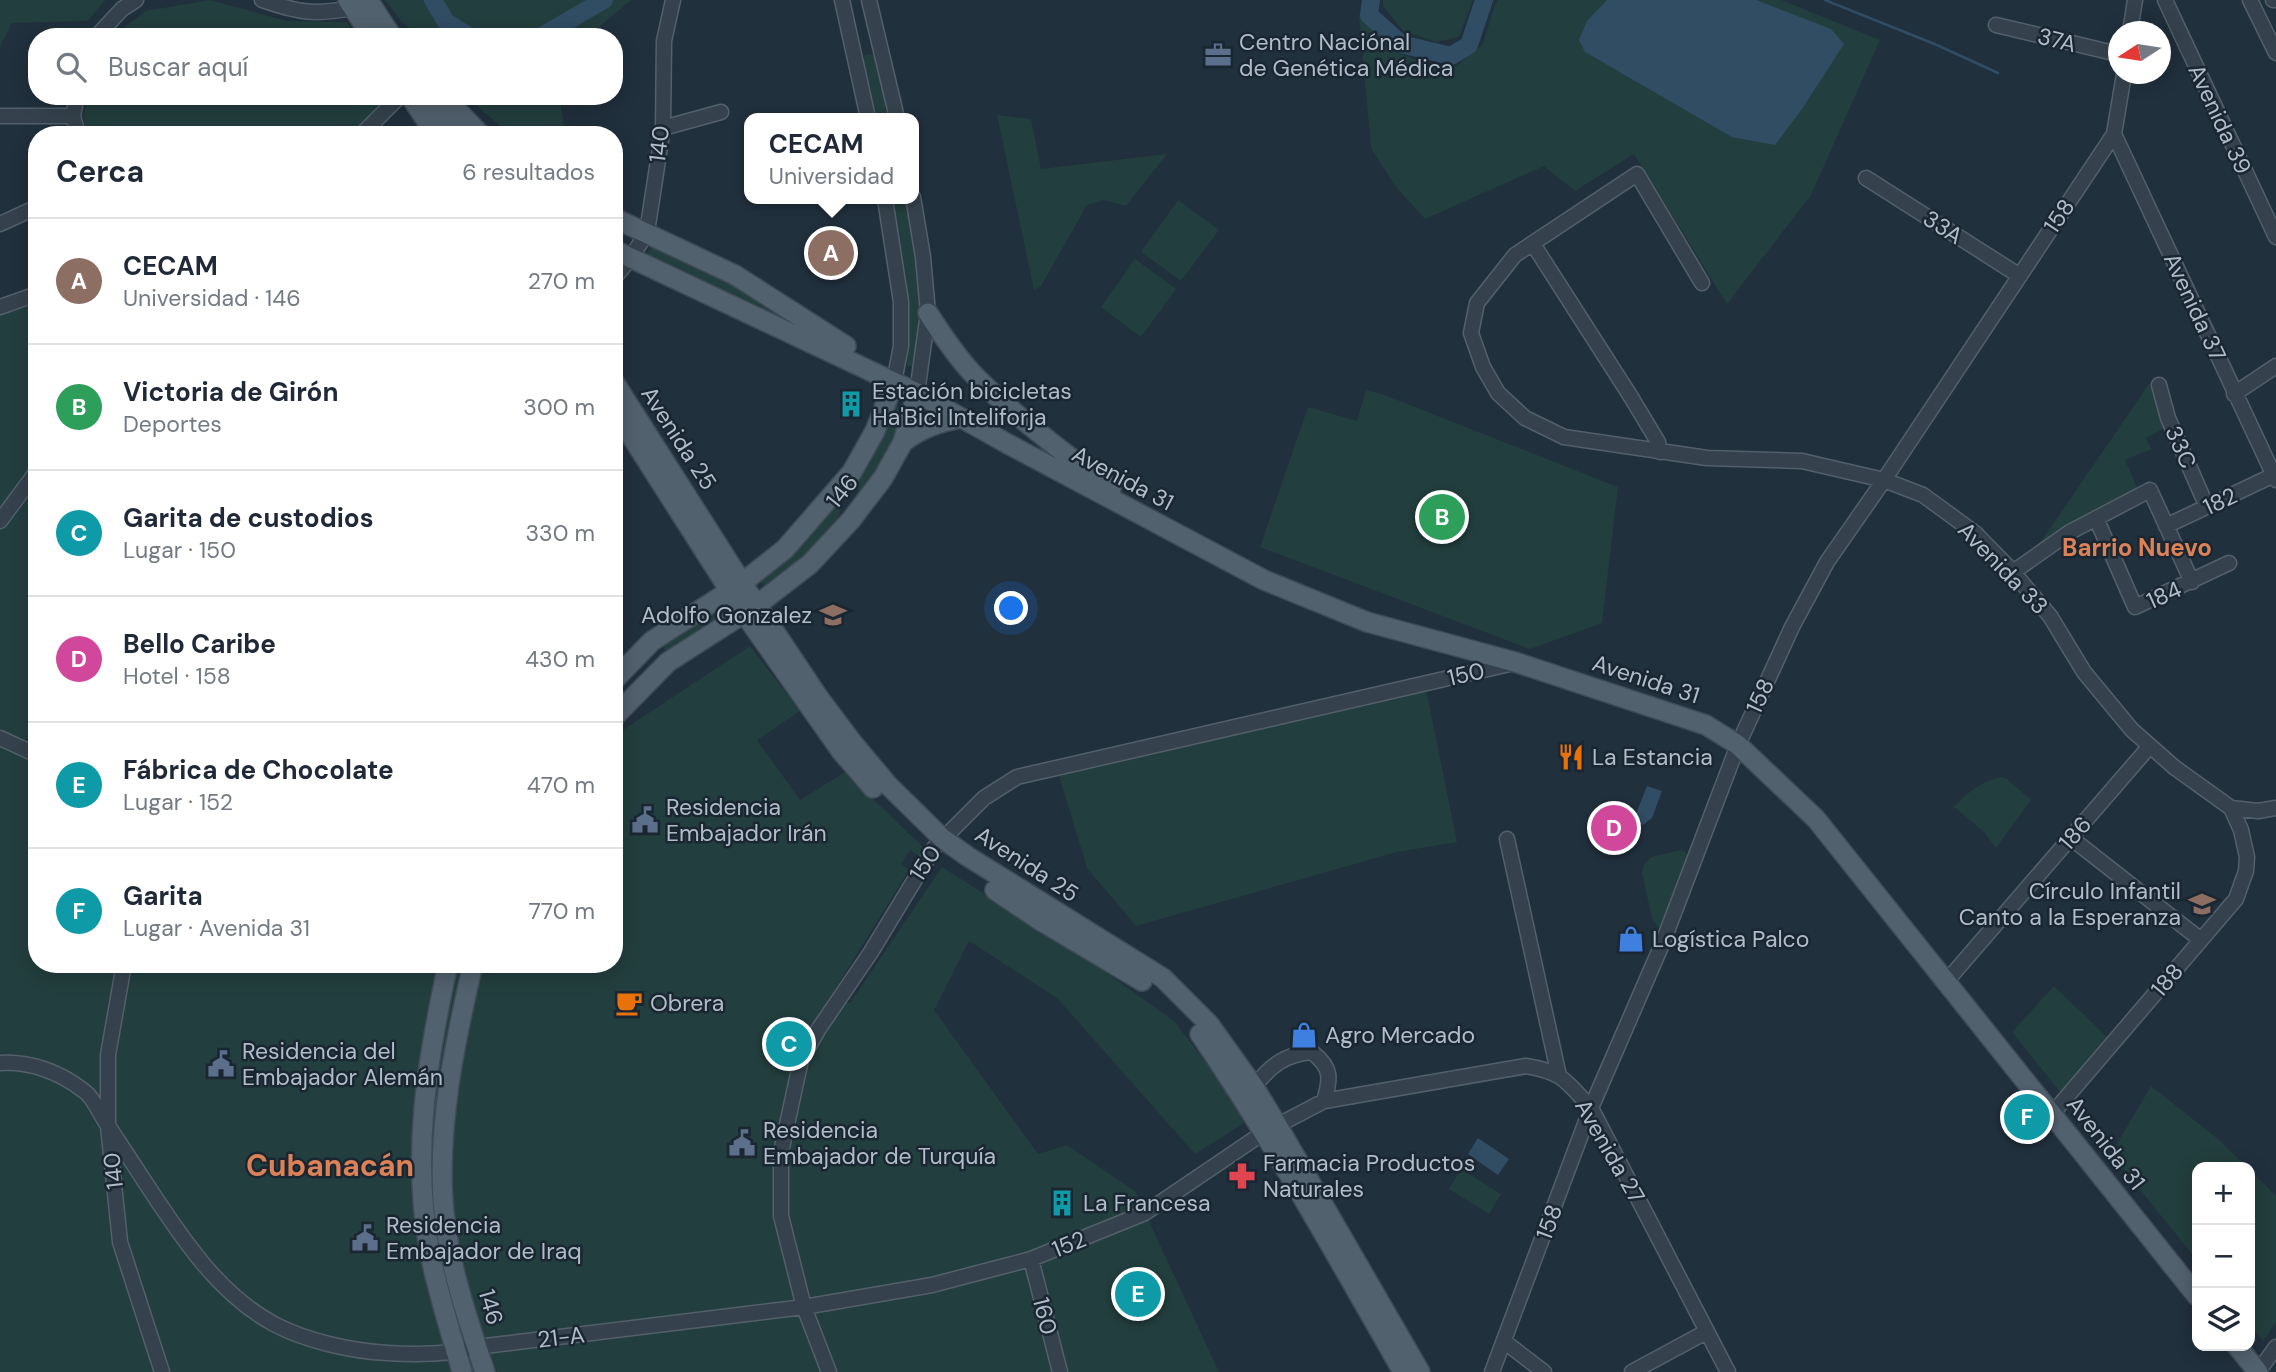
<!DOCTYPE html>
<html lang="es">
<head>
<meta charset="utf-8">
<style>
  :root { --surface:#fff; --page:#f6f6f7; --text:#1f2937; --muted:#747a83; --line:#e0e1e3; --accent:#4a6d91 }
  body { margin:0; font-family:"DM Sans",sans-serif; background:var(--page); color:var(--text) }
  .controls { position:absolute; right:21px; bottom:21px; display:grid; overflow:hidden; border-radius:14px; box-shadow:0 4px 18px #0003 }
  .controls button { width:63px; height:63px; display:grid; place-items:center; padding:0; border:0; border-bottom:2px solid var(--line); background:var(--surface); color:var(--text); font:35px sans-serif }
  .compass { position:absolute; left:2108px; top:21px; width:63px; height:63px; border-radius:50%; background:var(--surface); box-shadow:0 4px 18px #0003; rotate:258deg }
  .you { position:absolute; left:1012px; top:609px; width:24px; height:24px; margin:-18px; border:5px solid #fff; border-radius:50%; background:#1a73e8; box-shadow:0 0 0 10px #1a73e833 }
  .badge { display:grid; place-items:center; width:46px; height:46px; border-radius:50%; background:var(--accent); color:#fff; font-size:23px; font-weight:700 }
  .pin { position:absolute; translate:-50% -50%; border:4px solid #fff; box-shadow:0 2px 7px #0006 }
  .popup { position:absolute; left:744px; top:113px; width:175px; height:91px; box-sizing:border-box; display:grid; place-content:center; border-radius:14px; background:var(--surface); filter:drop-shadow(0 2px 5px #0005); font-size:23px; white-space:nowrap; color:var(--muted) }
  .popup b { font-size:26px; color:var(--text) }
  .popup::after { content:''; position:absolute; left:50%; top:100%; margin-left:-14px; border:14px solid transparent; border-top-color:var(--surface) }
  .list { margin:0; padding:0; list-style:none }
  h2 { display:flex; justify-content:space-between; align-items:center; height:91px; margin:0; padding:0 28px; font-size:30px }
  h2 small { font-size:23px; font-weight:400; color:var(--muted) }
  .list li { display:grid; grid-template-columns:46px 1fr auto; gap:21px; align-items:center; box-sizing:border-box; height:126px; padding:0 28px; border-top:2px solid var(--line) }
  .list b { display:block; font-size:26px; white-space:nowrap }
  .list p { margin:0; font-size:23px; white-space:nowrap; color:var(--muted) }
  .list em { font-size:23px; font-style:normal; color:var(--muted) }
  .icon { flex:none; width:38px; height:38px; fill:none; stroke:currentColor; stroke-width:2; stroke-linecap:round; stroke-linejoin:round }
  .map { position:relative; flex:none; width:2276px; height:1372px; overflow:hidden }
  .search { position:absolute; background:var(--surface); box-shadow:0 4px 18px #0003; left:28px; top:28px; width:595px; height:77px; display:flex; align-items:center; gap:18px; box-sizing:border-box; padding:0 24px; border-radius:28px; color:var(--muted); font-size:26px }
  .panel { position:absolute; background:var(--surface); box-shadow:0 4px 18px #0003; left:28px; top:126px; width:595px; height:847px; border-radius:28px }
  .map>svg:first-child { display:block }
</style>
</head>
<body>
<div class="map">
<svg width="2276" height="1372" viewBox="0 0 2276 1372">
  <rect width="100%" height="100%" fill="#21303d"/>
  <path fill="#233e3e" d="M0,0H105L88,21L12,23L0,47Z
    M210,0L287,21L346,22L359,37H117L127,25L146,11Z
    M385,0H631L587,37H421L401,21Z
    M1383,0H1473L1459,37L1437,42L1403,31L1383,6Z
    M1498,0H1781L1880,40L1811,195L1727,304L1634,154L1575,191L1544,166L1425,219L1396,187L1371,148L1359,14L1399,53L1448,73L1483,44L1494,7Z
    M872,54L875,57L888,118H874L862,63L865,55Z
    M89,96H400L361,135H86L83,116Z
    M465,96H559L566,135H511Z
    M997,115L1031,119L1041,169L1167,154L1126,206L1104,200L1087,205L1041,286L1034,290Z
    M891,199H905L919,270L920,318L915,366L913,367L907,365L908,300Z
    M1178,200L1219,230L1181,281L1141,252Z
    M655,247L734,282L802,328L648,256L649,250Z
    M1135,259L1176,289L1141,337L1101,307Z
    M37,304V477L29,487L37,494V964H448L423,1204L462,1372H0V315Z
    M2149,384L2168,426L2146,438L2151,449L2125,460L2138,489L2077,519L2040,543Z
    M1366,390L1382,394L1618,487L1602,623L1530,649L1260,547L1308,407L1357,421Z
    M898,405L903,408V414L879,470L862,492L854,489L856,480L892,406Z
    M834,504L841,505C841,535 788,570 766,589L759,579Z
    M729,603L734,611L670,651L664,649L663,640Z
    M750,646L800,711L757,740L800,800L845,772L924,848L919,856L910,850L901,864L909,870L827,1002L850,1003L942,867L1084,957L1174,1021L1221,1082L1244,1123L1195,1154L1057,998L969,941L934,1010L1038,1154L1067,1145L1135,1191L1219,1372H497L459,1262L450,1204L447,1147L477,964H614V736Z
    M1426,689L1457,842L1397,852L1136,926L1087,868L1058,772Z
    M2001,777L2007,779L2031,800L1996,848L1984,832L1954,807C1969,791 1980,782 2001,777Z
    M1681,850L1685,852L1691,860L1663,935L1652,918L1642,873L1644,865L1651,857Z
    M455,964H467L438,1128H434L431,1127L438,1042Z
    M2054,986L2107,1037L2061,1093L2012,1032Z
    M2151,1086L2218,1139L2247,1167H2197V1260L2111,1154Z
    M1461,1169L1501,1194L1489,1214L1449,1189Z
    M2250,1170L2276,1196V1322L2263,1341L2250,1325Z"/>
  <path fill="#314d64" d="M1607,0H1756L1831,29L1844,44L1802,109L1775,145L1732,137L1585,52L1579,40L1587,21Z
    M1647,786L1662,791L1652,818L1643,825L1637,823L1628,824L1626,816L1636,814Z
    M1478,1138L1509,1159L1498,1175L1468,1154Z"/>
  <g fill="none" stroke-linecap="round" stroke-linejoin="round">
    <path stroke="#314d64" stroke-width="2.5" d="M1825,0L1937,45L1998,73"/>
    <path stroke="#314d64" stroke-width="18" d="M433,0L446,22L470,37
      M1371,0L1369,15L1401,44L1451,56L1469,45L1484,0
      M540,37L604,0"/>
    <g stroke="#53606b" stroke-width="17">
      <path id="minor" d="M262,0C299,13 315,15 353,8
        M842,0L868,118
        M869,0L897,118
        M2165,0L2276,237
        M2250,0L2276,53
        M2273,0H2276
        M1996,25L2118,54
        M2130,32L2135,0
        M96,37L122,9L136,0
        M77,96L73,116L78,135
        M0,116H73
        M663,128L721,112
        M2114,134L2276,480
        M361,135L400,96
        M1866,178L2020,276
        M913,197L923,257L928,313L917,393
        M885,199L901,302V346L894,382
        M0,224L37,207
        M1533,244L1631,397L1658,442L1660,452
        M614,278L631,258L647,232L663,128L664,41L673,0
        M1702,283L1637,174L1515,255L1477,303L1471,333L1483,367L1498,393L1525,418L1564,437L1707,458L1802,461L1884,480L1923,495L1975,533L2013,572L2050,616L2084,672L2132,730L2174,767L2231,808L2241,830L2247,857L2246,871L2236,899L2052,1114
        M0,307L37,294
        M2159,385L2168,418L2207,507
        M2234,394L2276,366
        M2096,518L2135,607L2229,563
        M0,521L37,471
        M2166,526L2274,475
        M2013,572L2070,532L2150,490L2192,582
        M0,738L37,755
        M2231,808L2258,811L2276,808
        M2071,838L2201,940
        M1507,839L1559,1076
        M124,964L108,1055V1126L120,1242L162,1372
        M1945,983L2149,747
        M0,1063C30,1061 60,1072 84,1091C93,1097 99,1112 105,1121C118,1141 131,1160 143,1179C178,1232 216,1293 274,1324C306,1341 351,1351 387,1353C417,1355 448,1355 477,1347L804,1307L932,1285L1031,1259L1145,1213L1263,1133L1324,1101L1526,1066C1563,1072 1566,1081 1591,1108L1728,1372
        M1254,1087C1270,1066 1285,1054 1312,1052C1332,1068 1331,1078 1324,1101
        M1031,1259L1060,1372
        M1505,1342L1544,1372
        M829,1372L804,1307L781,1216V1152L801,1060L818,1030L871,952L934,848L984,798L1017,777L1514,663
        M1492,1372L1591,1108L1663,942L1738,745L1792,627L1827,562L1884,480L2114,134L2124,74
        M1632,1372L1706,1332
        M2258,1372L2276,1347"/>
    </g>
    <g stroke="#3e4b56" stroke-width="22">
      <path id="major" d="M348,0L372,37
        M368,0L392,37
        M410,96L436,135
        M443,96L481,135
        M432,97L456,135
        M614,218L735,275L846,346
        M614,250L917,393L1008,444L1264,580L1367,622L1515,662L1706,725L1738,745L1816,819L2197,1296
        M928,313C942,335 956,356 973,374C1015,417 1065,453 1111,489
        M614,382L742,583L819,698L852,742L888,785L942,838L967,856L1163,978L1209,1024L1254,1087L1277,1125L1420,1372
        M614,409L744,613L841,751L873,788
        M903,442C922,428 939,422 962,418
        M614,680L652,641L742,583L785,549L852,472L875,431L894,382
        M614,717L668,662L757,605L810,564L851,520L883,478L903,442L917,393
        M995,890L1038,919L1142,981
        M448,964C427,1060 411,1156 430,1254C438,1293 451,1333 462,1372
        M473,964C455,1042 438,1122 443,1201C447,1260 467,1317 485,1372
        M1200,1034C1274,1143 1338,1258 1403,1372
        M2237,1346L2258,1372"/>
    </g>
    <use href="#minor" stroke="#35424d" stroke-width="14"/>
    <use href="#major" stroke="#52616e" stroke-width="19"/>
  </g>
  <defs>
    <g id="office-bare" transform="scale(2.1)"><path d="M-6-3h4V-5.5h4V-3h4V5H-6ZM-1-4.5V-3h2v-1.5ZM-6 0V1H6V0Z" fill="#5c6f8a" stroke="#1a2732" stroke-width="2.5" paint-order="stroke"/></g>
    <g id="building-bare" transform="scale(2.1)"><path d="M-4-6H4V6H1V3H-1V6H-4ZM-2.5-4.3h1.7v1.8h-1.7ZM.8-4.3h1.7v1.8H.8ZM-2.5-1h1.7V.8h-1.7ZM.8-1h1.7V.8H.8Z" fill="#0f9aa8" stroke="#1a2732" stroke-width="2.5" paint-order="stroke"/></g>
    <g id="school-bare" transform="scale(2.1)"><path d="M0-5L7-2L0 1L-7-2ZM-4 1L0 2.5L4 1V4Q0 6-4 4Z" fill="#8d6e63" stroke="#1a2732" stroke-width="2.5" paint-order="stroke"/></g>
    <g id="restaurant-bare" transform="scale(2.1)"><path d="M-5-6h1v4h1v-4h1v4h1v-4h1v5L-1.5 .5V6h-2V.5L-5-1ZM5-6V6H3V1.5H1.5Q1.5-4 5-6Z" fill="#e8710a" stroke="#1a2732" stroke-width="2.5" paint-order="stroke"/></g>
    <g id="civic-bare" transform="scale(2.1)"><path d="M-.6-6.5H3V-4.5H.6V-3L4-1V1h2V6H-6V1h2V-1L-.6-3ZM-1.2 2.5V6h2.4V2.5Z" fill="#5c6f8a" stroke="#1a2732" stroke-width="2.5" paint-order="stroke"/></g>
    <g id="shop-bare" transform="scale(2.1)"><path d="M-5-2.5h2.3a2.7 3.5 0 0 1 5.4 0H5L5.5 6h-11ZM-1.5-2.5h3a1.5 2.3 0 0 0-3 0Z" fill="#3f7fe0" stroke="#1a2732" stroke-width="2.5" paint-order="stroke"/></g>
    <g id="cafe-bare" transform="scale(2.1)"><path d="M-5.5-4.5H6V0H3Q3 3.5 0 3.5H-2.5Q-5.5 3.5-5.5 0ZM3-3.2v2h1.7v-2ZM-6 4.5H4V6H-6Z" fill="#e8710a" stroke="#1a2732" stroke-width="2.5" paint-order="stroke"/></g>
    <g id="pharmacy-bare" transform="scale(2.1)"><path d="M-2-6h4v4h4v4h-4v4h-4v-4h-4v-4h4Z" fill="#e0444e" stroke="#1a2732" stroke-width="2.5" paint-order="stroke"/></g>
  </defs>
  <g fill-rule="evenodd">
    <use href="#office-bare" x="1218" y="55"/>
    <use href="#building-bare" x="851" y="404"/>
    <use href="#school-bare" x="833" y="615"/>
    <use href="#restaurant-bare" x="1571" y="757"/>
    <use href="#civic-bare" x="645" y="820"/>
    <use href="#school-bare" x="2202" y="904"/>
    <use href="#shop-bare" x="1631" y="939"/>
    <use href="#cafe-bare" x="629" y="1003"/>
    <use href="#shop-bare" x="1304" y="1035"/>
    <use href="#civic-bare" x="221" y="1064"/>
    <use href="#civic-bare" x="742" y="1143"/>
    <use href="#pharmacy-bare" x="1242" y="1176"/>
    <use href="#building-bare" x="1062" y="1203"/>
    <use href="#civic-bare" x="365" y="1238"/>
  </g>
  <g text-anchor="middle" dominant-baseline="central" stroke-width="5" stroke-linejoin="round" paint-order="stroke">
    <g font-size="23" fill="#b0bdc9" stroke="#1a2732">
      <text transform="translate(2057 40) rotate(14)">37A</text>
      <text transform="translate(2220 119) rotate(65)">Avenida 39</text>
      <text transform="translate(659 144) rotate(-83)">140</text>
      <text transform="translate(2059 216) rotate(-56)">158</text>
      <text transform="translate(1943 227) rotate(33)">33A</text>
      <text transform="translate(2195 307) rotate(65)">Avenida 37</text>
      <text transform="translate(679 438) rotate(57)">Avenida 25</text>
      <text transform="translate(2181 447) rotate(66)">33C</text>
      <text transform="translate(1123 478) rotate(28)">Avenida 31</text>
      <text transform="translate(842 491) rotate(-51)">146</text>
      <text transform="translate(2220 501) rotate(-25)">182</text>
      <text transform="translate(2003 568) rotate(46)">Avenida 33</text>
      <text transform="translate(2164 595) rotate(-24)">184</text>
      <text transform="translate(1466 674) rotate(-13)">150</text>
      <text transform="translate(1646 679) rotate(18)">Avenida 31</text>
      <text transform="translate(1760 696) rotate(-65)">158</text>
      <text transform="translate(2075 833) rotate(-49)">186</text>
      <text transform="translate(925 863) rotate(-57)">150</text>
      <text transform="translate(1027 864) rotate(33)">Avenida 25</text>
      <text transform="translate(2167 980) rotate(-50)">188</text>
      <text transform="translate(2106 1143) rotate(52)">Avenida 31</text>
      <text transform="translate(1610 1151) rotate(60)">Avenida 27</text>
      <text transform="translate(113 1171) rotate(-96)">140</text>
      <text transform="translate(1549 1222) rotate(-70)">158</text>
      <text transform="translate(1069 1244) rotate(-22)">152</text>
      <text transform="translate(491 1307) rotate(74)">146</text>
      <text transform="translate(1045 1316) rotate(76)">160</text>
      <text transform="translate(561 1337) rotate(-7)">21-A</text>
    </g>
    <g font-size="23" fill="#b0bdc9" stroke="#1a2732" text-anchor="start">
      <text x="1239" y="42">Centro Naciónal<tspan x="1239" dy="26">de Genética Médica</tspan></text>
      <text x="872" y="391">Estación bicicletas<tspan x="872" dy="26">Ha'Bici Inteliforja</tspan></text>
      <text x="812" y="615" text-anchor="end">Adolfo Gonzalez</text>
      <text x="1592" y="757">La Estancia</text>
      <text x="666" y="807">Residencia<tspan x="666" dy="26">Embajador Irán</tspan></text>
      <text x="2181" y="891" text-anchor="end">Círculo Infantil<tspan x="2181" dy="26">Canto a la Esperanza</tspan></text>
      <text x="1652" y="939">Logística Palco</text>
      <text x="650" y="1003">Obrera</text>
      <text x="1325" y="1035">Agro Mercado</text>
      <text x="242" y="1051">Residencia del<tspan x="242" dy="26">Embajador Alemán</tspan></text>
      <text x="763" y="1130">Residencia<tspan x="763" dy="26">Embajador de Turquía</tspan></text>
      <text x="1263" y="1163">Farmacia Productos<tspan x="1263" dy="26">Naturales</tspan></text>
      <text x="1083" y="1203">La Francesa</text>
      <text x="386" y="1225">Residencia<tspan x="386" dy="26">Embajador de Iraq</tspan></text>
    </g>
    <g font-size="24" font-weight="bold" fill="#dd8157" stroke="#1a2732">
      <text x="2137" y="547">Barrio Nuevo</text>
    </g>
    <g font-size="30" font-weight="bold" fill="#dd8157" stroke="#1a2732">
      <text x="330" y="1165">Cubanacán</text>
    </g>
  </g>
</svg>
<div class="controls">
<button>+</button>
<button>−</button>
<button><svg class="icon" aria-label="layers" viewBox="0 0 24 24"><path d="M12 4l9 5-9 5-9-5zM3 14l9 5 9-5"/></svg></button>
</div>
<svg class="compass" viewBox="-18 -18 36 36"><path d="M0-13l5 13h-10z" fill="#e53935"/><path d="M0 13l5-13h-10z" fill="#747a83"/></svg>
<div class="you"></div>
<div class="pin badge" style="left:831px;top:253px;background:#8d6e63">A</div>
<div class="popup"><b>CECAM</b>Universidad</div>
<div class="pin badge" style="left:1442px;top:517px;background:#2e9e5b">B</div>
<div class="pin badge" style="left:789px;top:1044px;background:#0f9aa8">C</div>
<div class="pin badge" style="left:1614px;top:828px;background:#d1479c">D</div>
<div class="pin badge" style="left:1138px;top:1294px;background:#0f9aa8">E</div>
<div class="pin badge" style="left:2027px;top:1117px;background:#0f9aa8">F</div>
<div class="search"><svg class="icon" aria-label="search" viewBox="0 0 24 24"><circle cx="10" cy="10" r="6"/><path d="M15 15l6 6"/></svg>Buscar aquí</div>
<section class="panel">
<h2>Cerca<small>6 resultados</small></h2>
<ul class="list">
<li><span class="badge" style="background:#8d6e63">A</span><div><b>CECAM</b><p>Universidad · 146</p></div><em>270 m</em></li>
<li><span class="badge" style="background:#2e9e5b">B</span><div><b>Victoria de Girón</b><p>Deportes</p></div><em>300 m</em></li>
<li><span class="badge" style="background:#0f9aa8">C</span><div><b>Garita de custodios</b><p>Lugar · 150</p></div><em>330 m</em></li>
<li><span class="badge" style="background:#d1479c">D</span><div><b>Bello Caribe</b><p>Hotel · 158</p></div><em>430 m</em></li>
<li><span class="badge" style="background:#0f9aa8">E</span><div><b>Fábrica de Chocolate</b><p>Lugar · 152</p></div><em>470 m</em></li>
<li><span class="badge" style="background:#0f9aa8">F</span><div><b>Garita</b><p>Lugar · Avenida 31</p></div><em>770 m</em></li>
</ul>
</section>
</div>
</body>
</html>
